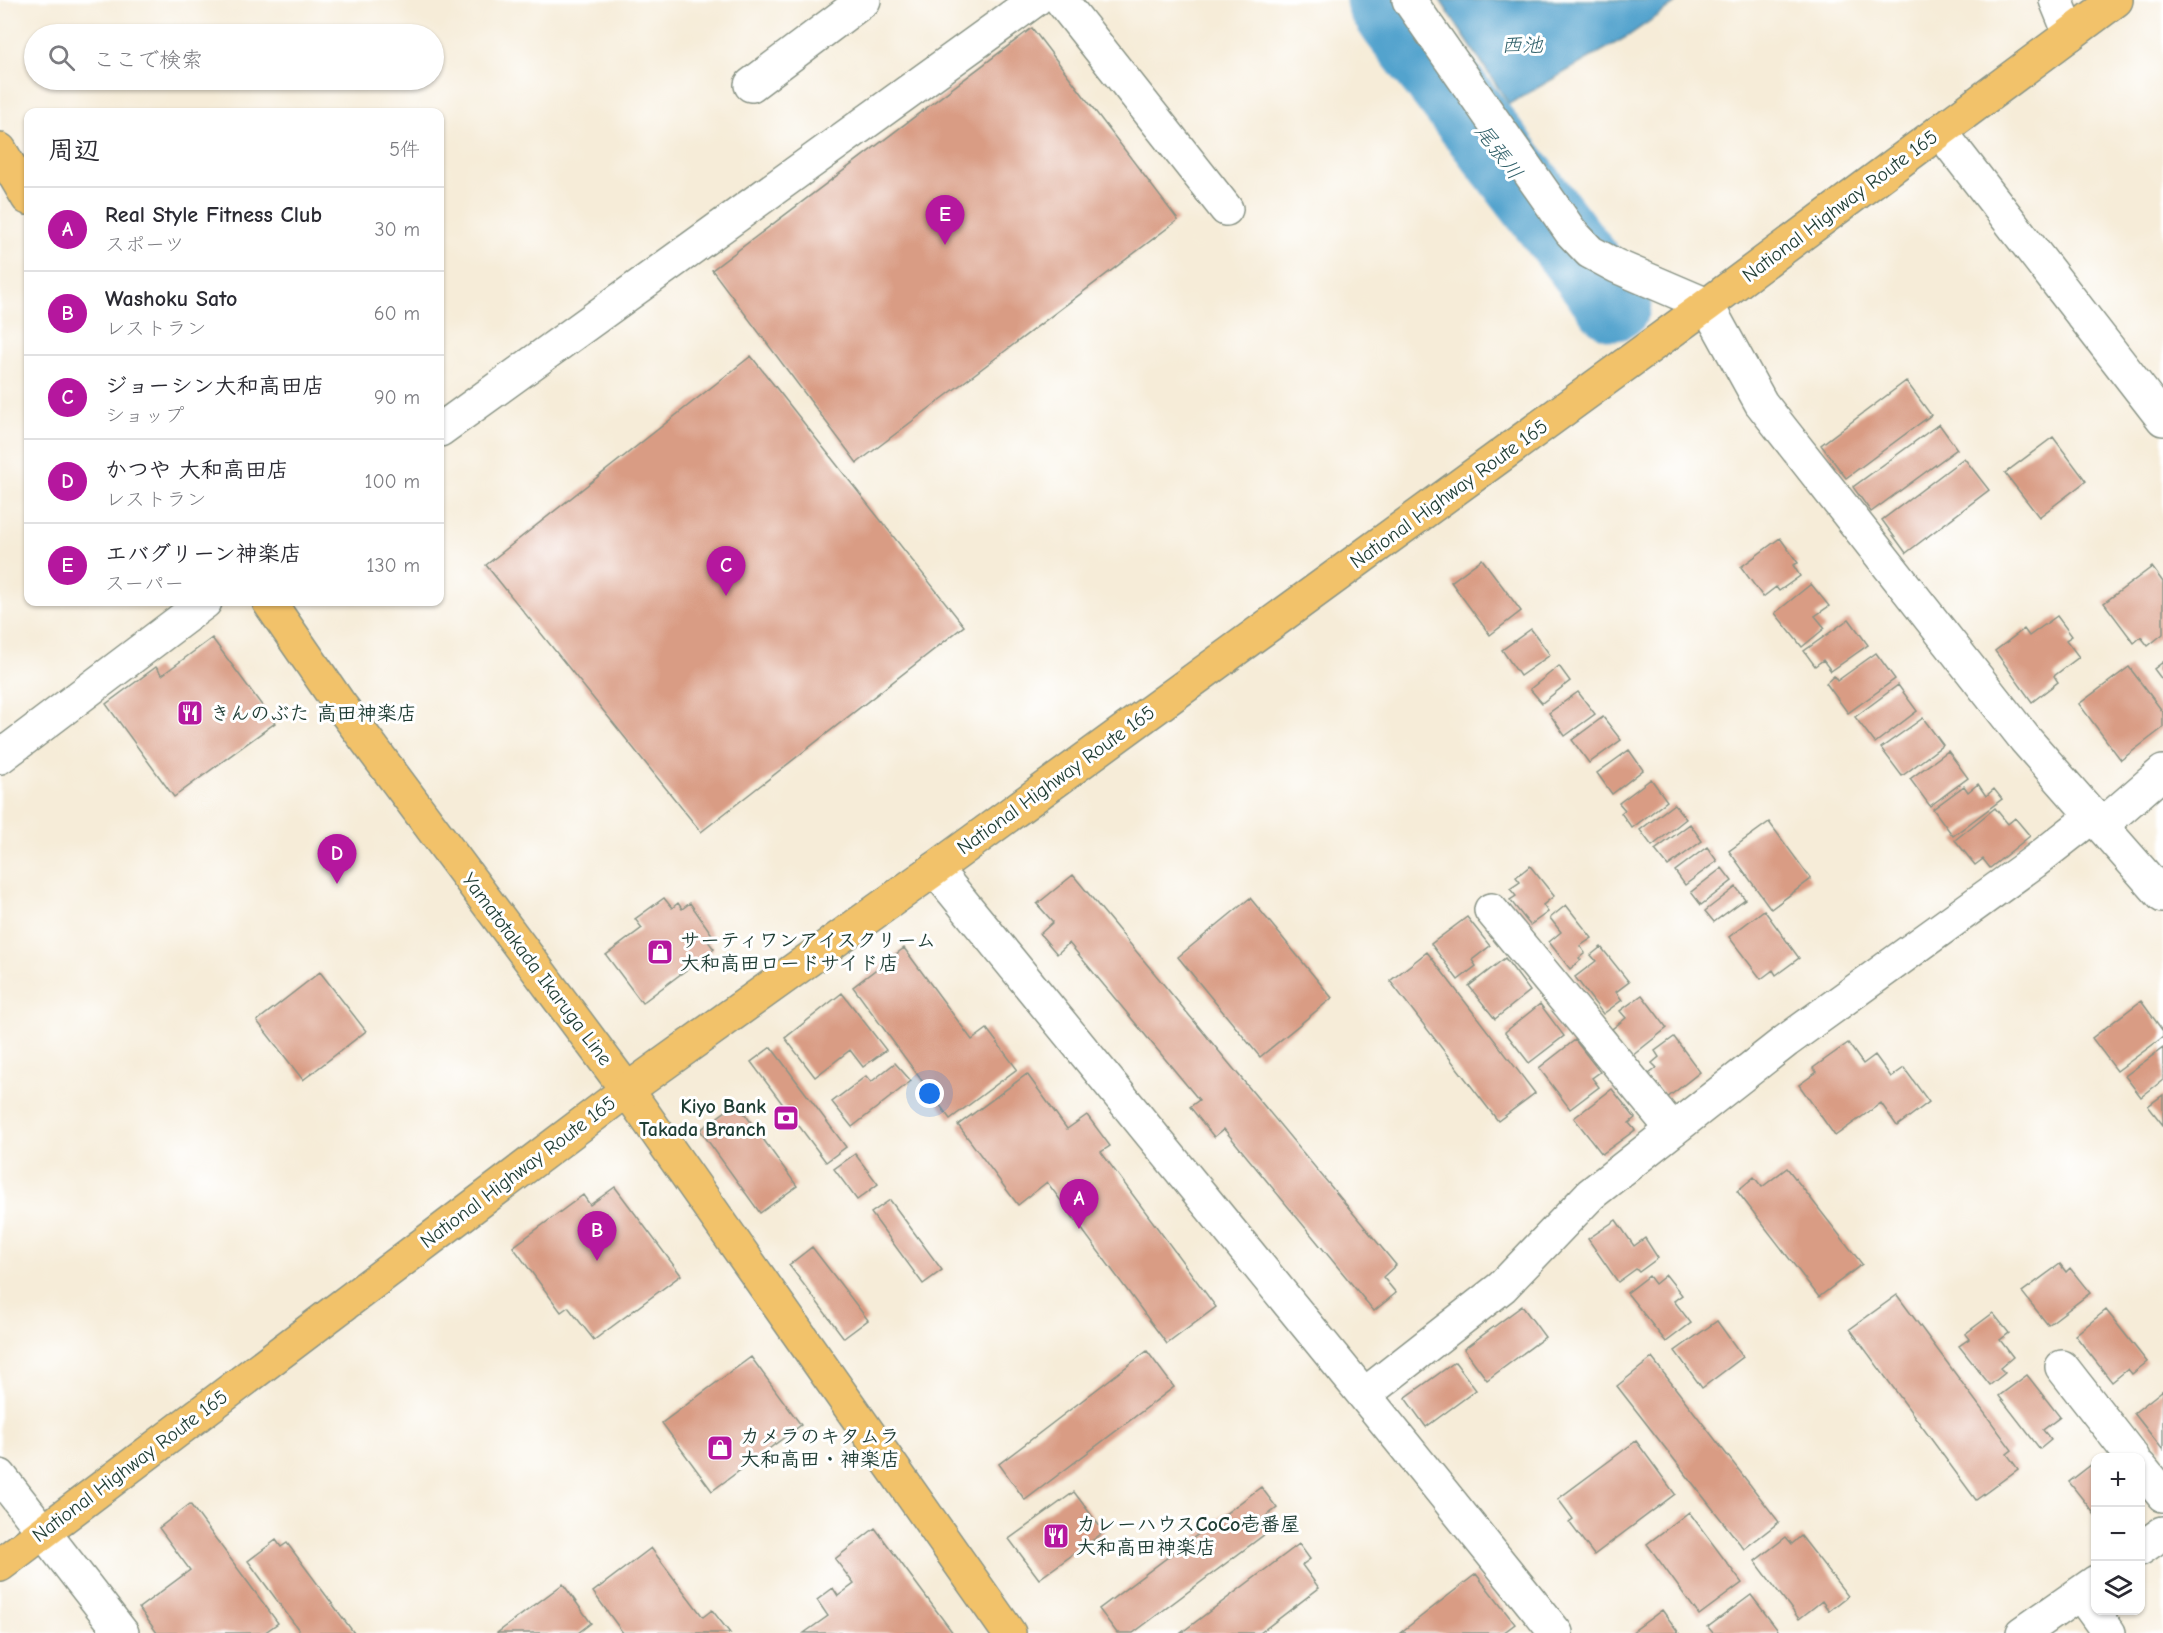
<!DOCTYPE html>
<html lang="ja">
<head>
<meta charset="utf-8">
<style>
  :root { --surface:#fff; --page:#f2f2f3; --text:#2b2b33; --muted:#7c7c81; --line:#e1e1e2; --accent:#b5179e }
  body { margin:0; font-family:"Comic Neue","Klee One",sans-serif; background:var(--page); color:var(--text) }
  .controls { position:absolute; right:18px; bottom:18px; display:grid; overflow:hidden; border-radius:12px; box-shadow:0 2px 4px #0004 }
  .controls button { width:54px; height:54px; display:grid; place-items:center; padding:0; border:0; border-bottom:2px solid var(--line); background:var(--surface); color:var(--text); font:30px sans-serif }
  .you { position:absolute; left:930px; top:1094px; width:21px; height:21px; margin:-15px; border:4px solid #fff; border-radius:50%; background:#1a73e8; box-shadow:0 0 0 9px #1a73e833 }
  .badge { display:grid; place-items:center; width:39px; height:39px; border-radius:50%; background:var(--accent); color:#fff; font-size:20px; font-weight:700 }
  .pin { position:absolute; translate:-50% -50px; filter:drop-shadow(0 2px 3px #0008) }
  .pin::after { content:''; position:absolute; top:32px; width:21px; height:18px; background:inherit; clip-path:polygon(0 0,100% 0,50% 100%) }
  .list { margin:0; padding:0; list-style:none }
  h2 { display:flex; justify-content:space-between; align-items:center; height:78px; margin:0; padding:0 24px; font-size:26px }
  h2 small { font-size:20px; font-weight:400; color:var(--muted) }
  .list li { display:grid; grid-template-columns:39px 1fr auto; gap:18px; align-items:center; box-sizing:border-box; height:84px; padding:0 24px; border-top:2px solid var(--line) }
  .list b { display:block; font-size:22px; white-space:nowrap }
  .list p { margin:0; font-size:20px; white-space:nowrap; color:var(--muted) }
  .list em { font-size:20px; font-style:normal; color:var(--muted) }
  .icon { flex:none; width:33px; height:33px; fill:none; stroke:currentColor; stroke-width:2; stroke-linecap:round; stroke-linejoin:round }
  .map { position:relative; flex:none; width:2163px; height:1633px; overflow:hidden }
  .search { position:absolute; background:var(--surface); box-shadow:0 2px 4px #0004; left:24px; top:24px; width:420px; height:66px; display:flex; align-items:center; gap:15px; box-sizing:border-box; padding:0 21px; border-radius:33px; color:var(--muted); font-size:22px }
  .panel { position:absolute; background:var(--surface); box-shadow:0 2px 4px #0004; left:24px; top:108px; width:420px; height:498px; border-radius:12px }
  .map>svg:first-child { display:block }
</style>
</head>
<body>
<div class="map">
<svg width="2163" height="1633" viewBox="0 0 2163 1633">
  <rect width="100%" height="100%" fill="#fff"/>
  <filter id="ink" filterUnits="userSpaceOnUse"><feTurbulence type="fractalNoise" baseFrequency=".0167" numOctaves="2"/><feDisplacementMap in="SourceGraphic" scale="12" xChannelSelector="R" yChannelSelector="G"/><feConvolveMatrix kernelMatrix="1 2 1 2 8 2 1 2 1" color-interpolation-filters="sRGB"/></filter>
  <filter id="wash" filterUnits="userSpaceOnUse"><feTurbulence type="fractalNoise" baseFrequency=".008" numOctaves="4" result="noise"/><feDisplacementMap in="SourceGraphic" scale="24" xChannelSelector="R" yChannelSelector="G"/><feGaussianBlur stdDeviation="1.35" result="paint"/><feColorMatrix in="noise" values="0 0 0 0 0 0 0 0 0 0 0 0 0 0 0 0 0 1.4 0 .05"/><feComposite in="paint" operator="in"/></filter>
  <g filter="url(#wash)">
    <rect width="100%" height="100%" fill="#f6ecd8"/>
    <path fill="#53a3cd" stroke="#397080" stroke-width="1.5" d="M1440,0H1680L1628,36L1509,104Z"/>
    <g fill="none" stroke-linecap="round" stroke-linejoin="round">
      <path stroke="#53a3cd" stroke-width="75" d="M1383,0L1396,20L1614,303"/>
    </g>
    <g id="blocks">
      <path fill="#d99c84" d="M1032,28L1178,220L857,463L712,270Z
        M751,356L964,626L701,832L486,565Z
        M1906,381L1931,415L1846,478L1821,445Z
        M1939,424L1957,449L1871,512L1853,487Z
        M2053,437L2086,481L2039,517L2005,473Z
        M1964,458L1989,490L1906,553L1882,520Z
        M1780,538L1798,563L1793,565L1800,576L1779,591L1776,587L1763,597L1741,567Z
        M1482,559L1521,611L1490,635L1451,582Z
        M2152,567L2163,582V634L2148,646L2141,637L2134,643L2104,603Z
        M1811,584L1829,606L1815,616L1825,628L1802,647L1775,613Z
        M2057,616L2072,636L2066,640L2079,657L2054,676L2058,682L2032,702L1995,651L2024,629L2029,636Z
        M1849,619L1868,645L1831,671L1823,660L1815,666L1804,651Z
        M1531,629L1550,655L1520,676L1502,650Z
        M212,638L275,723L174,797L106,704L156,667L162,675Z
        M1876,653L1895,679L1848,713L1826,683L1834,676L1837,681Z
        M2163,662V681L2154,669Z
        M1559,666L1570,681L1542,703L1530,689Z
        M2129,667L2163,712V728L2121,760L2079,704Z
        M1898,685L1917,711L1875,743L1855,717Z
        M1578,692L1595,714L1565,736L1549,713Z
        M1603,717L1621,740L1589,763L1572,740Z
        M1923,718L1943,745L1902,776L1881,748Z
        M1629,750L1643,770L1612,794L1597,773Z
        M1948,751L1968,778L1930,806L1910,779Z
        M1651,779L1667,801L1632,828L1621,813L1625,810L1619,803Z
        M1978,784L1986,796L1994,789L2002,799L1953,836L1933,809L1964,786L1968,792Z
        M1674,804L1686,819L1652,846L1640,830Z
        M1995,808L2008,824L2015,818L2030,836L1990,868L1983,859L1975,865L1955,840Z
        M1769,822L1811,879L1771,909L1729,851Z
        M1690,824L1702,841L1668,866L1655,850Z
        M1707,847L1717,861L1685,885L1675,871Z
        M1530,866L1554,896L1543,905L1548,912L1530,925L1510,900L1516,896L1510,889L1520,882L1516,877Z
        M1722,868L1732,881L1701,905L1691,892Z
        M1073,875L1396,1265L1383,1277L1396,1293L1374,1311L1224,1129L1214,1137L1190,1107L1199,1100L1069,943L1057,954L1040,934L1053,922L1037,904Z
        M1736,887L1745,899L1714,922L1705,911Z
        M664,898L672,908L678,903L682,909L690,903L713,936L707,940L714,949L642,1003L606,955L642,928L635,919Z
        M1250,898L1332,998L1260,1057L1178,957Z
        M1566,905L1592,938L1580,946L1585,953L1579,958L1581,960L1570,969L1549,942L1561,932L1550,918Z
        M1764,910L1799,958L1776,975L1773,970L1761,979L1729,937Z
        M1467,917L1490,946L1472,960L1476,966L1458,980L1431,944Z
        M1601,947L1629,982L1616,992L1622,1000L1603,1014L1575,977L1596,961L1591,955Z
        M904,948L972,1040L987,1029L1017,1069L950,1119L853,987Z
        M1427,952L1535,1093L1498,1121L1390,981Z
        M1505,958L1530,991L1495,1019L1469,986Z
        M320,972L366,1031L303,1080L257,1021Z
        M842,993L886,1050L863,1067L850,1050L815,1077L785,1038Z
        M1642,995L1667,1028L1632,1056L1612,1029L1626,1018L1620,1011Z
        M2141,1001L2163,1031V1037L2117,1071L2092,1038Z
        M1540,1004L1564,1036L1529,1063L1505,1032Z
        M1674,1037L1700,1072L1667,1098L1649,1074L1657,1068L1652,1063L1659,1057L1655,1051Z
        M1575,1040L1600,1072L1592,1078L1599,1087L1570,1109L1539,1068Z
        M1848,1043L1863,1064L1875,1055L1891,1077L1904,1068L1929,1102L1897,1126L1881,1103L1835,1136L1799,1085L1817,1072L1813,1068Z
        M771,1047L846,1147L826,1162L751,1062Z
        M2163,1048V1080L2141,1097L2125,1076Z
        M895,1063L911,1081L852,1127L832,1102L866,1076L871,1082Z
        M1027,1074L1067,1129L1087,1115L1110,1146L1101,1152L1216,1307L1167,1344L1047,1182L1018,1205L958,1125Z
        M1612,1089L1635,1118L1629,1123L1635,1130L1602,1154L1574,1118Z
        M2163,1095V1125L2148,1106Z
        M737,1103L797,1186L760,1213L700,1130Z
        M855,1154L878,1184L857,1200L834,1169Z
        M1787,1168L1862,1264L1819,1297L1737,1191L1754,1177L1762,1187Z
        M615,1187L681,1275L594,1340L568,1307L561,1312L513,1247L583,1195L590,1205Z
        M890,1200L942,1270L923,1284L871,1213Z
        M1616,1220L1634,1246L1645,1238L1658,1258L1639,1272L1636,1269L1618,1282L1588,1239Z
        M812,1247L868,1320L844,1338L789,1265Z
        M2060,1264L2066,1272L2070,1268L2090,1293L2048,1325L2022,1292Z
        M1666,1275L1682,1295L1674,1301L1691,1323L1666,1342L1627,1293L1649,1276L1655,1284Z
        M1897,1295L2012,1450L2007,1454L2018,1469L1976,1500L1850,1329Z
        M1522,1306L1545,1337L1487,1380L1464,1349Z
        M2106,1310L2147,1362L2132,1374L2128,1369L2112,1382L2075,1335Z
        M1993,1313L2009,1333L2000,1340L2013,1357L2000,1368L2005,1373L1990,1385L1959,1346L1969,1339L1965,1334Z
        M1717,1321L1743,1357L1702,1388L1675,1351Z
        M1147,1351L1174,1387L1025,1500L999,1464Z
        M751,1357L801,1425L712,1491L662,1423Z
        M1652,1358L1779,1522L1744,1549L1617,1386Z
        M1455,1362L1476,1390L1426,1427L1405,1398Z
        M2027,1375L2060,1417L2043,1430L2051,1440L2040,1449L1999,1396Z
        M2163,1390V1450L2134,1413Z
        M1636,1441L1675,1494L1594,1555L1569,1522L1573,1519L1558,1499Z
        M2096,1461V1516L2069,1482Z
        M1261,1487L1277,1508L1261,1520L1269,1531L1133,1633H1117L1099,1609Z
        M1074,1492L1104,1532L1039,1579L1009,1539Z
        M190,1504L278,1623L264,1633H157L139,1608L190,1570L159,1528Z
        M1689,1512L1742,1583L1699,1615L1647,1544Z
        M875,1528L953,1633H804L828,1616L817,1600L833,1588L838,1596L854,1584L835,1559Z
        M1801,1536L1848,1596L1829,1611L1822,1601L1799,1619L1755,1561L1786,1537L1792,1544Z
        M276,1540L281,1547L287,1543L354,1633H301L248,1561Z
        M1299,1544L1310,1559L1302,1565L1319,1588L1260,1633H1181Z
        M651,1548L703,1617L712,1610L730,1633H623L593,1592Z
        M1476,1574L1515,1624L1503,1633H1400Z
        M563,1584L591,1623L578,1633H497Z
        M1751,1595L1780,1633H1713L1708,1627Z
        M1662,1610L1679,1633H1631Z"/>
    </g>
  </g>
  <g filter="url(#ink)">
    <use href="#blocks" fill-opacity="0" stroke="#8a9486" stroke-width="1.5"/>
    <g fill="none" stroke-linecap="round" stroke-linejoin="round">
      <g stroke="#8a9486" stroke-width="36">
        <path id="minor" d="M1061,0L1226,209
          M1409,0L1571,232L1590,252L1616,266L1707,305L1761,403L2025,739L2163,896
          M2056,0L2070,34
          M751,85L864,0
          M1940,131L2163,419
          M440,430L1035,0
          M0,757L205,602
          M2102,825L2163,772
          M935,869L1364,1395L1556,1633
          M1491,910L1673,1130
          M2062,1367L2133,1458
          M1364,1395L1502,1287L1591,1194L1786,1041L2034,862L2094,815
          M2140,1467L2163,1495
          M0,1476L122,1633
          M2140,1549L2163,1533
          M2080,1593L2109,1633
          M2023,1633L2096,1582"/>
      </g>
      <g stroke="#8a9486" stroke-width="36">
        <path id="major" d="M0,150L28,198
          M269,602L338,702L627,1090L1009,1633"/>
      </g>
      <g stroke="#8a9486" stroke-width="36">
        <path id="highway" d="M0,1565L627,1090L935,869L1707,305L2116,0"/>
      </g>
      <use href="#minor" stroke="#fff" stroke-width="33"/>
      <use href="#major" stroke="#f2c26a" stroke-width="33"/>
      <use href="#highway" stroke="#f2c26a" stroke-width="33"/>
    </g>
  </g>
  <defs>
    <g id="restaurant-square" transform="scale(1.35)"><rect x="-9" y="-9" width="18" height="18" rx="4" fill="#b5179e" stroke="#fff"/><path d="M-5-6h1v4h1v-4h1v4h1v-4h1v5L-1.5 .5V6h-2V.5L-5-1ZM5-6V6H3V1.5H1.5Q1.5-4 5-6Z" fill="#fff"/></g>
    <g id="shop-square" transform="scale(1.35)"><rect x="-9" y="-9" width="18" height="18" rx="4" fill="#b5179e" stroke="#fff"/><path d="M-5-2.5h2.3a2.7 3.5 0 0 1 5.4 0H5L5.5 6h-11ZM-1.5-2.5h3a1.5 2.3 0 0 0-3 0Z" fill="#fff"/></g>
    <g id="bank-square" transform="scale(1.35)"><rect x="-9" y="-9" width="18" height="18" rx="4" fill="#b5179e" stroke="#fff"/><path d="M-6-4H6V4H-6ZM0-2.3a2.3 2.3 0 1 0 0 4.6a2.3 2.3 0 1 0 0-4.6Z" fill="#fff"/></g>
  </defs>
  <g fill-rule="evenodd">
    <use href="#restaurant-square" x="190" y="713"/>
    <use href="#shop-square" x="660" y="952"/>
    <use href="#bank-square" x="786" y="1118"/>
    <use href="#shop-square" x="720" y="1448"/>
    <use href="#restaurant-square" x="1056" y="1536"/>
  </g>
  <g text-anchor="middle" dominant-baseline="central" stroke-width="6" stroke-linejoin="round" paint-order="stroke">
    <g font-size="20" fill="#1f3d34" stroke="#fff">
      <text transform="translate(1840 206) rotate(-37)">National Highway Route 165</text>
      <text transform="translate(1449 494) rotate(-36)">National Highway Route 165</text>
      <text transform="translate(1056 780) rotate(-36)">National Highway Route 165</text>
      <text transform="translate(537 969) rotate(53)">Yamatotakada Ikaruga Line</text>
      <text transform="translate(518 1172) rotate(-37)">National Highway Route 165</text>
      <text transform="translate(130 1466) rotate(-37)">National Highway Route 165</text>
    </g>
    <g font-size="20" font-weight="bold" fill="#1f3d34" stroke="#fff" text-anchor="start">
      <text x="210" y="713">きんのぶた 高田神楽店</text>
      <text x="680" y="940">サーティワンアイスクリーム<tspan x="680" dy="23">大和高田ロードサイド店</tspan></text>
      <text x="766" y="1106" text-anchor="end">Kiyo Bank<tspan x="766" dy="23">Takada Branch</tspan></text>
      <text x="740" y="1436">カメラのキタムラ<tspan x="740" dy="23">大和高田・神楽店</tspan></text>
      <text x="1076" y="1524">カレーハウスCoCo壱番屋<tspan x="1076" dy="23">大和高田神楽店</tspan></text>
    </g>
    <g font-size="21" font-style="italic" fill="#31616a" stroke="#fff">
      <text x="1522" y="45">西池</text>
      <text transform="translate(1499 152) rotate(53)">尾張川</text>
    </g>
  </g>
</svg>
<div class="controls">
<button>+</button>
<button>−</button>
<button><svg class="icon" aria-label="layers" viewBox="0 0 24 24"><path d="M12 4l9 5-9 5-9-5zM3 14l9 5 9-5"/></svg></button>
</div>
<div class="you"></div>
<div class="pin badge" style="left:1079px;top:1229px">A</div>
<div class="pin badge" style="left:597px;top:1261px">B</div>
<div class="pin badge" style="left:726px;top:596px">C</div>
<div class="pin badge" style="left:337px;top:884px">D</div>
<div class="pin badge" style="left:945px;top:245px">E</div>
<div class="search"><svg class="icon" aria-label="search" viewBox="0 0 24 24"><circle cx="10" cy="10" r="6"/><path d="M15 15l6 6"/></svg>ここで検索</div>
<section class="panel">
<h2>周辺<small>5件</small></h2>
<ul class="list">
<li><span class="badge">A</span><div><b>Real Style Fitness Club</b><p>スポーツ</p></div><em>30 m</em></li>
<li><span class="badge">B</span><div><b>Washoku Sato</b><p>レストラン</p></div><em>60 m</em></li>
<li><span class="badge">C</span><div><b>ジョーシン大和高田店</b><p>ショップ</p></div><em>90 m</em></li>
<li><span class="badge">D</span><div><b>かつや 大和高田店</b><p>レストラン</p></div><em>100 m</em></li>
<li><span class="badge">E</span><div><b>エバグリーン神楽店</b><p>スーパー</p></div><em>130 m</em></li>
</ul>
</section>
</div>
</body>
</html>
